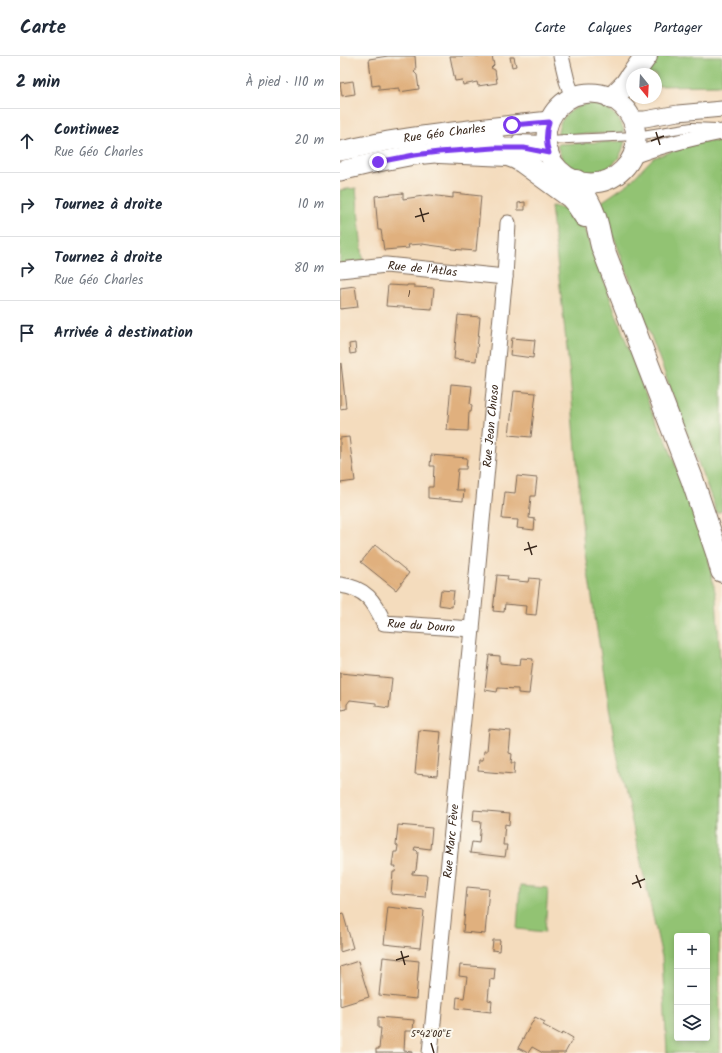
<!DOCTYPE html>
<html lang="fr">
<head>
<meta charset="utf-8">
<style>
  :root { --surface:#fff; --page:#f6f6f7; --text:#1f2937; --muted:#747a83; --line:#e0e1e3 }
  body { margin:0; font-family:Kalam,sans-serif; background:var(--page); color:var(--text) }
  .controls { position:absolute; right:12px; bottom:12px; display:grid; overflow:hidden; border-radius:4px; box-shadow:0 2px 6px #0003 }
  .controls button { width:36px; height:36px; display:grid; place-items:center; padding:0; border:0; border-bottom:1px solid var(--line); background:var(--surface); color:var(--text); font:20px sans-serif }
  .compass { position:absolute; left:286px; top:12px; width:36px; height:36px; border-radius:50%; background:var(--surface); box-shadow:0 2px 6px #0003; rotate:162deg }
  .stop { position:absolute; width:12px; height:12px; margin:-9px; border:3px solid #7c3aed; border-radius:50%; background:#fff }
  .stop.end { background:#7c3aed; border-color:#fff; box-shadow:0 1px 4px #0008 }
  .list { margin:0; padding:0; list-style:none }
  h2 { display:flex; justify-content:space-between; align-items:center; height:52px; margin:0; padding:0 16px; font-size:17px }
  h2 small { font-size:13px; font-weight:400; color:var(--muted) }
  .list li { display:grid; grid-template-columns:26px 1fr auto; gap:12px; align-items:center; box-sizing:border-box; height:64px; padding:0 16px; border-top:1px solid var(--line) }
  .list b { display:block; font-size:15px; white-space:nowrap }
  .list p { margin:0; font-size:13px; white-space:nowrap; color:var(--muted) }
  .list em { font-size:13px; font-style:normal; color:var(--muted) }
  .icon { flex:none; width:22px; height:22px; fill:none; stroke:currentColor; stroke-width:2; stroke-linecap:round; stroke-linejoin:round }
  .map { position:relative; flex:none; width:382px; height:997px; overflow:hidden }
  header { display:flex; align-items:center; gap:24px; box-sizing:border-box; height:56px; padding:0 20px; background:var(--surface); border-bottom:1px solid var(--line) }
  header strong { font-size:19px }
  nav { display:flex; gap:22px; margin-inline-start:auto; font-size:14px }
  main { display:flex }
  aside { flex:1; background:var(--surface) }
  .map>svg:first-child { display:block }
</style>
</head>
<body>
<header>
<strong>Carte</strong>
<nav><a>Carte</a><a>Calques</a><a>Partager</a></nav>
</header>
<main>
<aside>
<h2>2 min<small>À pied · 110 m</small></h2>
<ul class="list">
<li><svg class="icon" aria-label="ahead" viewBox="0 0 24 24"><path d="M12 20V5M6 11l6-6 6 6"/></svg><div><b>Continuez</b><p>Rue Géo Charles</p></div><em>20 m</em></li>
<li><svg class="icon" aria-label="right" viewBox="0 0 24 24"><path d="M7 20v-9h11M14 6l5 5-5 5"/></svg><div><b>Tournez à droite</b></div><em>10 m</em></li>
<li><svg class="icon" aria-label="right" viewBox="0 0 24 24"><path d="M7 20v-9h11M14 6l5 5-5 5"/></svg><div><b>Tournez à droite</b><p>Rue Géo Charles</p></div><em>80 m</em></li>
<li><svg class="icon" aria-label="arrive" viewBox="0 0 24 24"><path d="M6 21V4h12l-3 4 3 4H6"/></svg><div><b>Arrivée à destination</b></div></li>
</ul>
</aside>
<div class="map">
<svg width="382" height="997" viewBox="0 0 382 997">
  <rect width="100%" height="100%" fill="#fbf7ec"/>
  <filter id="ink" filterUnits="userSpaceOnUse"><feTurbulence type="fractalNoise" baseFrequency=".025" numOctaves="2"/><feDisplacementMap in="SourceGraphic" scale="8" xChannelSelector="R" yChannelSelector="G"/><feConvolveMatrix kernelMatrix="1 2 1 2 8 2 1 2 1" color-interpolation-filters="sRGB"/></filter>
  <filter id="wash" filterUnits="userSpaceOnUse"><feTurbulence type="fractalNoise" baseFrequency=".012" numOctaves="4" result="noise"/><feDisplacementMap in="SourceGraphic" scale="16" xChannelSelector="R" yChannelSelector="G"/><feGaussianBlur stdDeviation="0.9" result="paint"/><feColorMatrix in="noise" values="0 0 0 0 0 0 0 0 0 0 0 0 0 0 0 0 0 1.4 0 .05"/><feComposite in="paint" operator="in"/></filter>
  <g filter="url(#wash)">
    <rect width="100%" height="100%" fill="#f4dcbd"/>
    <path fill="#92c373" stroke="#667648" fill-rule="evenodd" d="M315,0H382V29L316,30V18H303Z
      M249,48C266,49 279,58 284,75H282L283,77L218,79C217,63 233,50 249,48Z
      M285,85L282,95L278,103L267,113L249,117L234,113L222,103L217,89H218V88Z
      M382,85V455L377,457L271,173L260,147L289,127L313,102L359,86Z
      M16,132L23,205L0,208V134Z
      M211,150L234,153L248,181L312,357L327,386L367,494L376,541L381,620L382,878H379L380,997H327L322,901L275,689L244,491L230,321ZM337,880H367V982H337Z
      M180,830L208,832L205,876L177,873Z"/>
    <g id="blocks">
      <path fill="#e0b07e" d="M48,0H75L76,14L74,16L77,19L79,33L59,36V32L39,34V29L32,30L29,3Z
        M110,0H152L154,9L151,12L155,14L157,27L138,30L137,26L123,29L122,24L115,25Z
        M170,1H174L176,10L172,11Z
        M13,25L15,38L2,40L0,27Z
        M63,137V143L90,139L113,142V137L141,140L136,195L111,193V192L82,188L68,189L69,192L44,194L41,174H38L35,140Z
        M185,146V154H178V147Z
        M48,229L67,230V229H74V231L94,232L92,253L46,250Z
        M15,230L18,251L0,253V232Z
        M118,259L140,261L136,305L114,303Z
        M172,282L195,284L193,302L170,299Z
        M15,287L16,297L10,298L9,288Z
        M0,307H1L6,352L0,353Z
        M111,328L132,330L130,348L132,349L131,356H129L128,375L107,374Z
        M174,335L196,337L191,381L169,379Z
        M9,381L15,425L0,427V382Z
        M91,399L127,402L126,413H118L116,434H124L123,445L88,442V431H93L94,410H90Z
        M177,420L197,422L195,440H191L189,462L195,463L194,474L177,472L178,464L162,463L165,436L175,437Z
        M35,489L69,517L56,534L21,506Z
        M157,519L168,520L167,524L188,526L189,522L200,523L196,559L185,558L186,550L165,548L164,556L153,555Z
        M101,534L114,535L112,551L99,549Z
        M149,599L160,600V607L180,609L181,602L193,603L189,638L178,637V633L158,632L157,636L145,634Z
        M0,617L52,622L49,652L36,650V647L10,644L7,648V653L2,654L0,648Z
        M149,673L171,675L169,697L172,698L171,707H175L174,718L138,715L139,704H143L144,695H147Z
        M79,674L101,676L97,720L75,718Z
        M134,754L170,757L169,769L165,768L163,789H167L165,801L130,797L132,786L139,787L141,766L133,765Z
        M58,769L92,772L90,793L75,791L74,794H76L78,796L76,814L74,816H72V818L87,819L85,841L51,838L53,816H55L56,810H52L54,796H57L58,790L56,789Z
        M127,831L149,833L145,878L123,876Z
        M48,851L84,855L80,892L44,888Z
        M3,857L13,892L0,896V858Z
        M153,884H160L159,895L152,894Z
        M43,901L79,905L76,943L39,939Z
        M18,905L29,941L0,950V911Z
        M120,909L155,912L154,924L150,923L148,944L152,945L151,956L116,952L117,941L124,942L127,921L119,920Z
        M38,961L74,964L73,975H65L64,995L72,996V997H36V993H39L41,972H38Z
        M195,961L205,966L203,969L222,979L223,976L233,982L225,997H203L192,991L188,997L178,992Z"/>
    </g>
  </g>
  <g filter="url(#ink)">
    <use href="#blocks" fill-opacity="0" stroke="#7c6856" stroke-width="1"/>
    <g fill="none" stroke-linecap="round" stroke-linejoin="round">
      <g stroke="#7c6856" stroke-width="10">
        <path id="service" d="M177,83L206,84L296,80L352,71L376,72
          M111,87L161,83"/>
      </g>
      <g stroke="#7c6856" stroke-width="17">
        <g id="minor">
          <path d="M221,0L227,25L233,41"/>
          <path d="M292,63H305L338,57L382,53"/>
          <path d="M293,100C322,89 352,82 382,76"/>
          <path id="s1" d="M0,214L46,209L165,221"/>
          <path id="s2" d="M0,529C26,532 34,545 44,567L132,573"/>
          <path id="s3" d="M90,997L132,573L163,238L165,221L168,167"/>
        </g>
      </g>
      <g stroke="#7c6856" stroke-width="21">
        <g id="tertiary">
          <circle cx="251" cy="82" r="45"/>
          <path d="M155,92H184L209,97"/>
          <path id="s4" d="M0,95C16,92 32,88 48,85C101,76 155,71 209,65"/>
          <path d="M0,115L38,106L74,99L115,95"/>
        </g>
      </g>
      <g stroke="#7c6856" stroke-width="24">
        <path id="motorway" d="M293,18L306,0
          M272,42L286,28L292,19
          M99,96L168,99L176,102L183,106L231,141L237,148L245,160
          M236,125C242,135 249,145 253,156C258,167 259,179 262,190L352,423L377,497L382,515"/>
      </g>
      <use href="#service" stroke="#fff" stroke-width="8"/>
      <use href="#minor" stroke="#fff" stroke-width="15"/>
      <use href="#tertiary" stroke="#fff" stroke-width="19"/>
      <use href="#motorway" stroke="#fff" stroke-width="22"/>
    </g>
  </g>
  <g fill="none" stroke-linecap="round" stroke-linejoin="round" filter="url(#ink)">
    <path stroke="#7c3aed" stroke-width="5" d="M38,106L74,99L99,96L154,92H184L209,97C205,86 206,76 209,66L172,69"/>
  </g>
  <path fill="none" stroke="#3b2a1e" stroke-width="1.5" d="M316,76L320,89M311,85L324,80M80,152L84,166M75,161L89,157M188,486L192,499M184,494L197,490M296,819L301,832M292,828L305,823M61,895L65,909M56,904L69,900M91,987L94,997"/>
  <g text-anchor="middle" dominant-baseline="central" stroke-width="4" stroke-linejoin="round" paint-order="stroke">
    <g font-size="10" fill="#644c36">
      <text x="69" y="238">1</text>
    </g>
    <g font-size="12" fill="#3b2a1e" stroke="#fbf7ec">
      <text stroke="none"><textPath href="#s4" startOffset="106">Rue Géo Charles</textPath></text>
      <text stroke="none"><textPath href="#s1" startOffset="83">Rue de l'Atlas</textPath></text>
      <text stroke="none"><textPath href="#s3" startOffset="630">Rue Jean Chioso</textPath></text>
      <text stroke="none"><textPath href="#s2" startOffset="99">Rue du Douro</textPath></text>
      <text stroke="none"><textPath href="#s3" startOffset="213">Rue Marc Fève</textPath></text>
    </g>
  </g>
  <g font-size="10" text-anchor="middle" fill="#3b2a1e" stroke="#fbf7ec" stroke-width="4" stroke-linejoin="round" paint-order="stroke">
    <text x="91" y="981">5°42'00"E</text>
  </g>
</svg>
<div class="controls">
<button>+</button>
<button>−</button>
<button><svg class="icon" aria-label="layers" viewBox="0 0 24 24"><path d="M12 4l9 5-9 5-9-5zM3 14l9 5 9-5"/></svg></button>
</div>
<svg class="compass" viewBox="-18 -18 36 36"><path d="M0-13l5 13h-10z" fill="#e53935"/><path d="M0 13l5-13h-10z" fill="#747a83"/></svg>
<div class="stop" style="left:172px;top:69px"></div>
<div class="stop end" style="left:38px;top:106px"></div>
</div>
</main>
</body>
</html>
